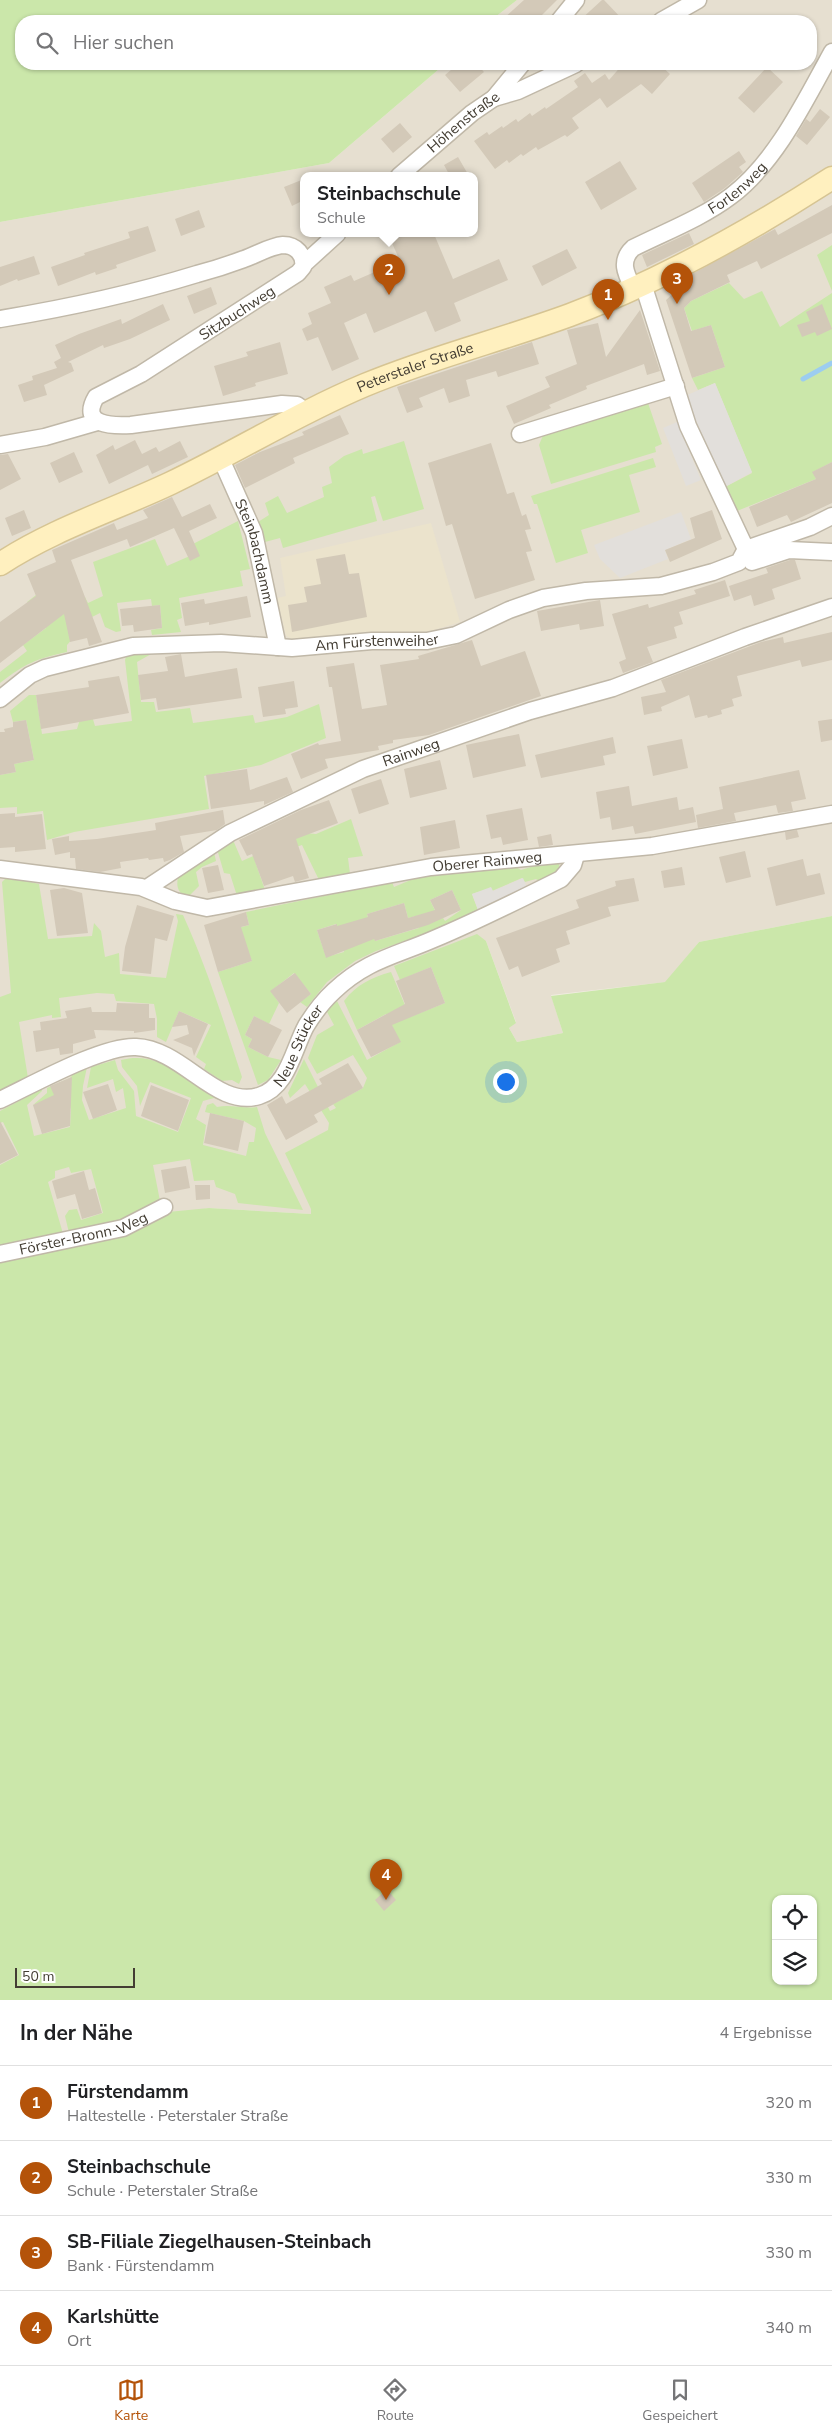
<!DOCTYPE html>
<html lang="de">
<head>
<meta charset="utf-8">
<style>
  :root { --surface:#fff; --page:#f2f2f2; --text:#202124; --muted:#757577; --line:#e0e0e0; --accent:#b45309 }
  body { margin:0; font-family:"Nunito Sans",sans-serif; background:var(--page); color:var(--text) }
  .controls { position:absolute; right:15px; bottom:15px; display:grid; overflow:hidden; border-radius:10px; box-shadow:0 1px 4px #0004 }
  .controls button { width:45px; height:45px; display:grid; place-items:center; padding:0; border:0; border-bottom:1px solid var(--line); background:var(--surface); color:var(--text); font:25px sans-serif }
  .scale { position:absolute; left:15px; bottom:12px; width:120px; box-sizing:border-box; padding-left:5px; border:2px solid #433d33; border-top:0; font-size:14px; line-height:18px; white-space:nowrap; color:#433d33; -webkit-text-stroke:4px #fff; paint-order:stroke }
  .you { position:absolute; left:505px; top:1081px; width:18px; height:18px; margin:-12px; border:4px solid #fff; border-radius:50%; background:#1a73e8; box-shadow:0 0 0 8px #1a73e833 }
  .badge { display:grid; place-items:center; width:32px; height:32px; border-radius:50%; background:var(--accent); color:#fff; font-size:16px; font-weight:700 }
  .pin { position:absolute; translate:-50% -41px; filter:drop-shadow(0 1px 2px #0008) }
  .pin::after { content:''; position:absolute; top:26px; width:18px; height:15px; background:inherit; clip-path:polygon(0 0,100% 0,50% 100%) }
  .popup { position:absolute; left:300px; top:172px; width:178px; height:65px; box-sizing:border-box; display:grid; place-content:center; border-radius:10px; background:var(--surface); filter:drop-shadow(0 1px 4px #0005); font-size:16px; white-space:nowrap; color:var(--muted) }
  .popup b { font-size:19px; color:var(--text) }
  .popup::after { content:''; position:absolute; left:50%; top:100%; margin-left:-10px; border:10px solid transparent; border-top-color:var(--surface) }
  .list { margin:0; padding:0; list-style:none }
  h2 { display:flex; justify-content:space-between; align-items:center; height:65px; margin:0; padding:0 20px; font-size:21px }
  h2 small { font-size:16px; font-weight:400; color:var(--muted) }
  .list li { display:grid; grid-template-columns:32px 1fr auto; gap:15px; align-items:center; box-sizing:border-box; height:75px; padding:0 20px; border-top:1px solid var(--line) }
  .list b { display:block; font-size:19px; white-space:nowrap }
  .list p { margin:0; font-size:16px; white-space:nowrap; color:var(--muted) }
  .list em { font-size:16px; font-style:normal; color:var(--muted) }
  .icon { flex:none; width:28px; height:28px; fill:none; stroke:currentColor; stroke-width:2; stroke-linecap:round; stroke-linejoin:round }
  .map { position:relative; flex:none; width:832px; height:2000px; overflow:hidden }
  .search { position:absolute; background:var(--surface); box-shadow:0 1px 4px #0004; left:15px; right:15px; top:15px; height:55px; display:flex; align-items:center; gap:12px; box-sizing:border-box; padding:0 18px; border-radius:20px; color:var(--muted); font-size:19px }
  .sheet { height:365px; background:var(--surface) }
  nav { display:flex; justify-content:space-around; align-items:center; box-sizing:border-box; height:70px; border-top:1px solid var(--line); background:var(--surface); font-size:14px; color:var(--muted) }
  nav a { display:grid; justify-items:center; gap:2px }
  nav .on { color:var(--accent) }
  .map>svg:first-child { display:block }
</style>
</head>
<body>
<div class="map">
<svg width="832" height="2000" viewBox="0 0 832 2000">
  <rect width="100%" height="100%" fill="#f1ede2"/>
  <path fill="#e6dfd0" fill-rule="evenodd" d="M517,0H832V916L699,942L666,982L551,995L563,1033L517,1042L509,1028L516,1022L486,941L456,1011L311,1214L209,1208L0,1248V222L329,163L445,64H811V21H490ZM304,176H474V234H304Z"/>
  <path fill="#ebe3cc" d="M431,523L460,622L431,631L405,635L364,633L292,639L286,636L277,598L286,596L280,558Z"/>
  <path fill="#cbe7aa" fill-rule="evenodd" d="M0,0H517L490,21H21V64H445L329,163L0,222Z
    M832,245V291L817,255Z
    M729,283L744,299L762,291L780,327L832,293V462L813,472L816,479L737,511L725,487L752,473L715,383L698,390L692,378L725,367L711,325L692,331L684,308L691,301Z
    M648,403L662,444L655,447L656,452L551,484L539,445L544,433L587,421V423L595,420V418Z
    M404,441L424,509L383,521L375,496L371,497L377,521L283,548L280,538L265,542L258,522L269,515L265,503L278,496L287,513L324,497L322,487L332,483L329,467L344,456L362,449L363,454Z
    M653,458L656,467L629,475L640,512L581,530L588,553L556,563L537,504H534L531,496Z
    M238,521L250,569L240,571L243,586L179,598L182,618L177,620L181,632L152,635L151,630L162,628L160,605L152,606L151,599L117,603L121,631L116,632L105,627L100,613L92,617L67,645V652C36,659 26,663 0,683V672L27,651L23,645L46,628L27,602L36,595L57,608L85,597L88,603L103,596L93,562L155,539L167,566L192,555L189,546Z
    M153,653L137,662L141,702H154L156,712L190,708L193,723L253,715L255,723L287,717L319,704L326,738L261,765L204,776L209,809L74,832L47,840L43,811L17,814V807L0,808V775L16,772L14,764L34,760L26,720L13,722L10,711L29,695H36L42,734L77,729L80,719L92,716L95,726L132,721L125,660L127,654Z
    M351,819L363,856L348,858L350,874L319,880L302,845L255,861L265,890L237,896L230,874L224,873L217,849L233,840L242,861L304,833L316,834Z
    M214,852L216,861L202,867L196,872L199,886L187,898C178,892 176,887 178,877Z
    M559,863L560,871L539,881L536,879L525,882L522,878L492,891L491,888L472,894L478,910L439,929L376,951L355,961L327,982L307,1007L300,1002L311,994L294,973L271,991L279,1003L269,1024L254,1016L245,1035L252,1039L248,1047L268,1057L281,1060L268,1080L258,1085L218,972L252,961L238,928L249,925L246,912L392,882L394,887L420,876L516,867L521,870L534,866ZM452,890L461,910L445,921L443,918L439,919L430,900ZM404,903L408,918L416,916L419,928L375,941L367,914ZM336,924L344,952L326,957L317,930Z
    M7,877L39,884L48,939L92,936L94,923L101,931L105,957L119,953L120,974L166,978L178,921L176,914L183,915C207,968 224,1022 242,1077L239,1084L232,1080L222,1081L204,1069L206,1064L196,1057L211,1025L179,1011L166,1042L157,1037V1019L154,1004L116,1001L114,994L97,993L59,998L61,1017L52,1018V1015L19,1022L28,1078L0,1092V997L11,993L2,882Z
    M832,916V2000H0V1165L19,1155L3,1122L0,1123V1111L42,1089V1091L27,1105L34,1136L70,1127L71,1109L65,1094L33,1105L47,1093V1088L70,1078L75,1072L87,1067L83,1086L82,1100L89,1120L126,1108L123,1088L116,1092L113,1079L87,1088L91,1067L115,1060L118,1070L134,1091L136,1116L178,1132L191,1098L150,1082L140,1106L137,1086L122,1067L121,1060C162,1049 190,1084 223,1101L214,1098L203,1101L196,1119L206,1125L203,1145L246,1156L249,1142H254L256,1128L244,1121L205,1112L207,1105L213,1103L217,1107C231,1104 243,1109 257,1107L265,1133L303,1210L238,1203L235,1194L216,1187L214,1180L194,1181L190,1159L153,1165L160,1201L133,1220L109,1228L69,1233L65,1216L69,1210L77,1209L81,1220L103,1213L91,1169L71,1173L69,1167L55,1171V1178L48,1182L64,1237L9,1247L10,1256L116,1235L168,1212L209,1208L311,1214V1209L285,1153L328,1130L329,1123L305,1084L290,1098L288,1093L304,1059L330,1111L336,1108L333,1104L363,1088L367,1078L353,1055L317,1074L308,1058L317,1035L334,1025L326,1010L337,1001L367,1060L400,1042L386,1014L357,1030L344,1001C356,985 372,977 391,972L410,1017L445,1003L431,967L400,980L394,966L477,934L486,941L516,1023L509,1028L517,1042L563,1033L551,996L665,982L699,942ZM776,1899H813V1981H776Z"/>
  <path fill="#e2dfdb" d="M715,383L752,472L725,487L685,396Z
    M677,422L701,480L686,486L663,428Z
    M681,512L691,539L665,550L668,559L620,578L600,559L594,545Z
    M523,878L527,888L478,910L472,894L491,887L493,891Z"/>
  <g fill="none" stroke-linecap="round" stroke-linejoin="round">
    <path stroke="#9ccdf0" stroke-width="5" d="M803,379L832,363"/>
  </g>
  <path fill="#d3c9b8" d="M524,0H557L536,21H501Z
    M602,0H604L624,21H579Z
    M458,64H477L484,72L460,92L445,75Z
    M623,64H659L670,74L652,94L641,84L607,108L600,98L572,118L579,128L567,137L565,135L538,150L536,147L523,156L521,154L509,163L507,160L495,169L474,141L487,132L489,135L502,126L503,128L516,119L518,122L530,113L532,116L545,107L546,109L578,87L574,81L585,73L592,83L605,74L609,80Z
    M767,67L783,82L754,113L738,98Z
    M820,109L830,117L807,145L796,136L806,119L810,122Z
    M400,123L412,137L393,153L381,139Z
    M739,151L746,162L739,167L743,172L725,188L704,202L692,183Z
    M458,157L469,176H450L444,165Z
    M620,161L637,189L601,210L585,182Z
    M304,179V200L292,206L284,187Z
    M832,205V233L761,269L757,261L727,275L730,282L691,301L684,308L691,331L711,325L725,367L692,378L666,300L683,285L681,280L775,229L778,235Z
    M199,210L205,227L181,236L175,219Z
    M148,226L156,251L116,265L117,268L96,275L95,272L58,286L51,267L85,255L84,253L130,238L128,232Z
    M689,233L694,244L647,267L642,255Z
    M388,234H434L453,279L499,259L508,280L454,303L461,321L435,332L426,311L374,333L366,313L344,323L359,359L332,371L318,337L307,341L302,329L312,324L308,313L331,303L324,287L351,275L354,281L400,261Z
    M567,249L577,268L542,286L532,266Z
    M34,256L40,274L18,281L17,279L0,286V267Z
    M211,287L217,304L194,314L187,296Z
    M163,304L170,320L130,339L104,348L103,345L68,362L71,363L74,371L44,385L47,395L24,402L18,385L33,380L32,376L57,368L54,362L61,358L55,345L79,334L121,319L122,324Z
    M822,304L832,329L817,336L815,332L802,337L797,325L810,321L806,312Z
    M640,310L660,371L647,375L644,364L586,386L587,389L549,405L551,408L514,424L506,406L550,387L545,377L577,364L567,330L598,323L606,357Z
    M280,342L288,374L255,383L256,386L223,396L214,366L248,356L246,352Z
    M532,342L539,364L498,377L496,371L466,380L470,396L449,403L444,388L419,398L423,407L407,413L397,387Z
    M340,415L349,434L293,458L295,463L245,488L235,465L260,452L304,435L302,432Z
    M135,440L142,454L156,447L159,452L180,441L188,457L152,474L148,465L109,484L96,455L113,445L115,450Z
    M491,443L507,494L514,492L522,516L526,514L531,529L525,530L532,551L526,552L535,580L475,599L452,524L446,526L428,463Z
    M74,452L83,472L59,483L50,463Z
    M8,454L21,479L0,490V455Z
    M832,462V503L791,522L787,515L757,527L749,507L816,479L812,472Z
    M172,497L182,517L210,504L217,518L189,531L200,556L190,561L174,528L130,547L127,539L71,560L102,642L89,646L87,638L70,642L64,614L0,663V622L36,596L27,574L56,562L52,550L114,523L117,530L148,518L143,510Z
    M24,510L31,528L12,536L5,518Z
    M712,510L722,539L670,562L665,550L695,538L690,518Z
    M345,554L349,574L359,573L367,617L292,632L288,605L307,602L304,587L321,584L316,559Z
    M790,560H795L801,579L772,589L775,599L754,606L751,595L734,601L729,586L768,573L766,568Z
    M725,580L730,596L679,612L683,624L674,627L677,638L647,647L653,662L623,673L619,662L626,659L612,614L648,604L649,608L696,594L694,590Z
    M247,596L251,617L209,625V622L185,626L181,603L204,599L205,604Z
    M600,600L604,626L580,630L579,624L541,631L537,611Z
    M160,605L162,628L134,632L133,625L122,626L120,609Z
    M832,632V660L802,667L800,660L737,676L742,696L732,699L734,706L721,710L722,714L708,718L707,715L695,718L689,695L661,707L662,711L644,715L641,697L666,692L661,680L761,642L783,637L784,643Z
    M472,640L481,666L525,651L541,696L429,735L393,740V743L378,746L379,750L325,759L328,768L301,779L291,754L318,743L319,745L341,741L332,687H329L326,667L354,663L362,709L387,705L380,665L419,659L418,656Z
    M181,654L185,677L237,668L242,698L158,710L156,698L141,700L138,675L168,671L165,657Z
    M119,676L129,713L41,729L36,695L89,687L88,681Z
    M294,681L298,707L285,709L286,714L263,717L258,687Z
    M832,719V740L821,742L818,721Z
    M26,720L34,760L14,764L16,772L0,775V732H5L4,729L13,727V722Z
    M519,734L526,766L473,778L466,745Z
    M613,737L616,753L603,756L605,765L541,778L535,755Z
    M682,739L688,768L653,776L647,746Z
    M440,760L447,789L410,798L404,769Z
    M247,769L250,790L287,777L293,792L264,805V801L211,809L206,775Z
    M799,770L806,799L791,802L793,811L778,813L776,805L734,813L736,821L698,828L696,815L723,809L719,787Z
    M381,779L389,804L359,814L351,789Z
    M629,786L632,806L677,797L679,810L693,807L696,822L635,834L633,826L612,830L610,817L600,819L596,792Z
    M329,800L338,823L296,839L309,878L295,882L293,876L264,886L252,854L247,856L239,840L301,810Z
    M522,808L528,840L503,845L501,837L491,839L486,815Z
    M223,810L225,824L217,830L180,836L184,852L170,860L164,862L163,858L149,860L148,858L120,862L121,868L100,872L76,869L75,858H70V852L55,855L52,839L69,836V841L97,839L156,830L155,823Z
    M15,813V817L42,814L46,849L15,852V847L0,848V814Z
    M455,820L460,848L424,855L420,827Z
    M797,830L799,837L786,840L785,832Z
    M551,834L553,845L539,847L537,837Z
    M745,851L751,877L726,883L719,857Z
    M803,859L807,876L820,873L825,894L776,906L767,868Z
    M218,865L224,890L208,893L202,868Z
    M682,867L685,885L664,888L661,871Z
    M634,878L639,901L608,907L611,916L566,931L570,944L556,949L560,962L522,977L518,966L509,970L496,938L579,908L576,900L616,886L615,881Z
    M64,888L82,893L88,933L57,936L50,890Z
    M452,890L461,910L428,925L375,941L374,939L326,958L317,930L337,924V926L368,917L367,914L404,903L408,918L435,910L430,900Z
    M137,905L174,916L167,941L155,938L151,974L122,971L125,947Z
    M246,912L249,925L241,927L252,961L218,972L204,925Z
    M431,967L445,1003L392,1025L401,1042L371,1057L357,1030L405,1004L396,981Z
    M295,973L311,994L287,1013L270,991Z
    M117,1003L149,1004V1018H155V1030L134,1033V1031L94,1030L96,1038L73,1044V1053L60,1055L59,1048L36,1052L33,1031L41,1030L40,1022L67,1018L65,1011L91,1007L92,1012H116Z
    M179,1011L208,1024L194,1056L192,1048L173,1040L189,1034L187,1025L172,1027Z
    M254,1016L282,1030L268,1057L248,1047L252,1039L245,1035Z
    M348,1063L363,1088L314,1115L318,1122L286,1140L267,1105L282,1096L286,1104L322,1084L319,1079Z
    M72,1077L70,1126L42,1134L33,1105L54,1095L50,1086Z
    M108,1084L117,1110L93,1119L83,1092Z
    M151,1085L189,1100L178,1131L141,1116Z
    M210,1113L244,1121L238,1151L204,1143Z
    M0,1121L18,1155L0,1164Z
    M186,1166L190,1188L165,1193L161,1170Z
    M84,1171L89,1190L95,1188L102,1213L82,1219L75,1194L57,1199L52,1181Z
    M195,1185H210V1199L196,1200Z
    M387,1889L396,1900L384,1911L375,1900Z"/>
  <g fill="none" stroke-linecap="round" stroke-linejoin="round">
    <g stroke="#c0b8a8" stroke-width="19">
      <g id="street">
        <path d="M559,21L576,0"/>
        <path d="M661,21L698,0"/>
        <path d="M494,98L518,91L576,64"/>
        <path id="s1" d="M399,176L472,113L494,98L522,64"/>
        <path d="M304,264L337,234"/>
        <path d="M643,284L688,426L752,562L789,550L832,552"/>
        <path id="s2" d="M633,288C626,274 619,261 633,248C665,232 702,218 731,196C776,162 805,101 832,52"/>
        <path d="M0,319C67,308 132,294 197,274C212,270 228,265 244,259C256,255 270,246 283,245C296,245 305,255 303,267L298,273L141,374L96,397C79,426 113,426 131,425L282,404L297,405L308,413"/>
        <path d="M520,434L676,386"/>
        <path d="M0,445L45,437L97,422"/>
        <path id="s3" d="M221,459L254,533L278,647"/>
        <path id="s4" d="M0,699L30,675L45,668L133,646L221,643L292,648L372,641H427L456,635L509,610L543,598L586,591L661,586L713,572L739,562L746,549L810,527L832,516"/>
        <path id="s5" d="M0,869L141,887L175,901L207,908L431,867L652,846L832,814"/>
        <path id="s6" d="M147,888L230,833L363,769L530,711L613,688L745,637L832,607"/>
        <path id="s7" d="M0,1100C32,1085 103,1045 136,1047C183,1049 216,1109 259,1096C288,1087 293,1050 306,1026C314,1013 323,1001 334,991C367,960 395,956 434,939C477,921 519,900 561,879L573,865L576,855"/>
        <path id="s8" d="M0,1254L123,1228L164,1207"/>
      </g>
    </g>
    <g stroke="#d6c493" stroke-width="25">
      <g id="secondary">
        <path id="s9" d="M0,564C53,529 114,510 171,483C236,452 298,413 365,385C432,357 502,340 570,315C663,280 750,231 832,178"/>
      </g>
    </g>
    <use href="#street" stroke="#fff" stroke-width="16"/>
    <use href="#secondary" stroke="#fff0bf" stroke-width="22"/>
  </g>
  <g text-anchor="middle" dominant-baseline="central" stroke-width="4" stroke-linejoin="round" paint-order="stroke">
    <g font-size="15" fill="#433d33" stroke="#fff">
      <text stroke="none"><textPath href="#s1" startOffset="84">Höhenstraße</textPath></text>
      <text stroke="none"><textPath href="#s2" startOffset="165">Forlenweg</textPath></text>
      <text transform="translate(237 313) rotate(-33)">Sitzbuchweg</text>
      <text stroke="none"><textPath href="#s9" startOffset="460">Peterstaler Straße</textPath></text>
      <text stroke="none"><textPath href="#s3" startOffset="99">Steinbachdamm</textPath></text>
      <text stroke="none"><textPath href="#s4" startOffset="390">Am Fürstenweiher</textPath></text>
      <text stroke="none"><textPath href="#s6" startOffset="298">Rainweg</textPath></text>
      <text stroke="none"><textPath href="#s5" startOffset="496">Oberer Rainweg</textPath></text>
      <text stroke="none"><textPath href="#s7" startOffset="349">Neue Stücker</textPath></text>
      <text stroke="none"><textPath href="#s8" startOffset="86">Förster-Bronn-Weg</textPath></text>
    </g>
  </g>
</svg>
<div class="controls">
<button><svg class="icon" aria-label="locate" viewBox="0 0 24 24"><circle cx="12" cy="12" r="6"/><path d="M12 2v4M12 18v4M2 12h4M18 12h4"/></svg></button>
<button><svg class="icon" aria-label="layers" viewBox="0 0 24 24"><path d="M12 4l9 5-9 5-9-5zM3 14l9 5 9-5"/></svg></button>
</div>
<div class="scale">50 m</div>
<div class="you"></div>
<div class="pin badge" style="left:608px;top:320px">1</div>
<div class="pin badge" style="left:389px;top:295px">2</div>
<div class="popup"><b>Steinbachschule</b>Schule</div>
<div class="pin badge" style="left:677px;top:304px">3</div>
<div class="pin badge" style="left:386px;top:1900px">4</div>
<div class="search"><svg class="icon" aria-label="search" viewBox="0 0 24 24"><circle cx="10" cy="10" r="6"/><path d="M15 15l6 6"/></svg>Hier suchen</div>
</div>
<section class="sheet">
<h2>In der Nähe<small>4 Ergebnisse</small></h2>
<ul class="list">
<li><span class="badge">1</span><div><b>Fürstendamm</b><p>Haltestelle · Peterstaler Straße</p></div><em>320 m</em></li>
<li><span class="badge">2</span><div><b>Steinbachschule</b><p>Schule · Peterstaler Straße</p></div><em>330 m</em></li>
<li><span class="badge">3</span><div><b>SB-Filiale Ziegelhausen-Steinbach</b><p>Bank · Fürstendamm</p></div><em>330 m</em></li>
<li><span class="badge">4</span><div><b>Karlshütte</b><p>Ort</p></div><em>340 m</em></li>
</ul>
</section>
<nav>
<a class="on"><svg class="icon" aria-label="map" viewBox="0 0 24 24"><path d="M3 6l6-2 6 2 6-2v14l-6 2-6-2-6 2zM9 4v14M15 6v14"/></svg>Karte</a>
<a><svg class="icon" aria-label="directions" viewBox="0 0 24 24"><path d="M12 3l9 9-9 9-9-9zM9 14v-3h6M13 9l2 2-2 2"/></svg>Route</a>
<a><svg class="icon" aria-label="saved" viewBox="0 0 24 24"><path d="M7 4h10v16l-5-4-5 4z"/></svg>Gespeichert</a>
</nav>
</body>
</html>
